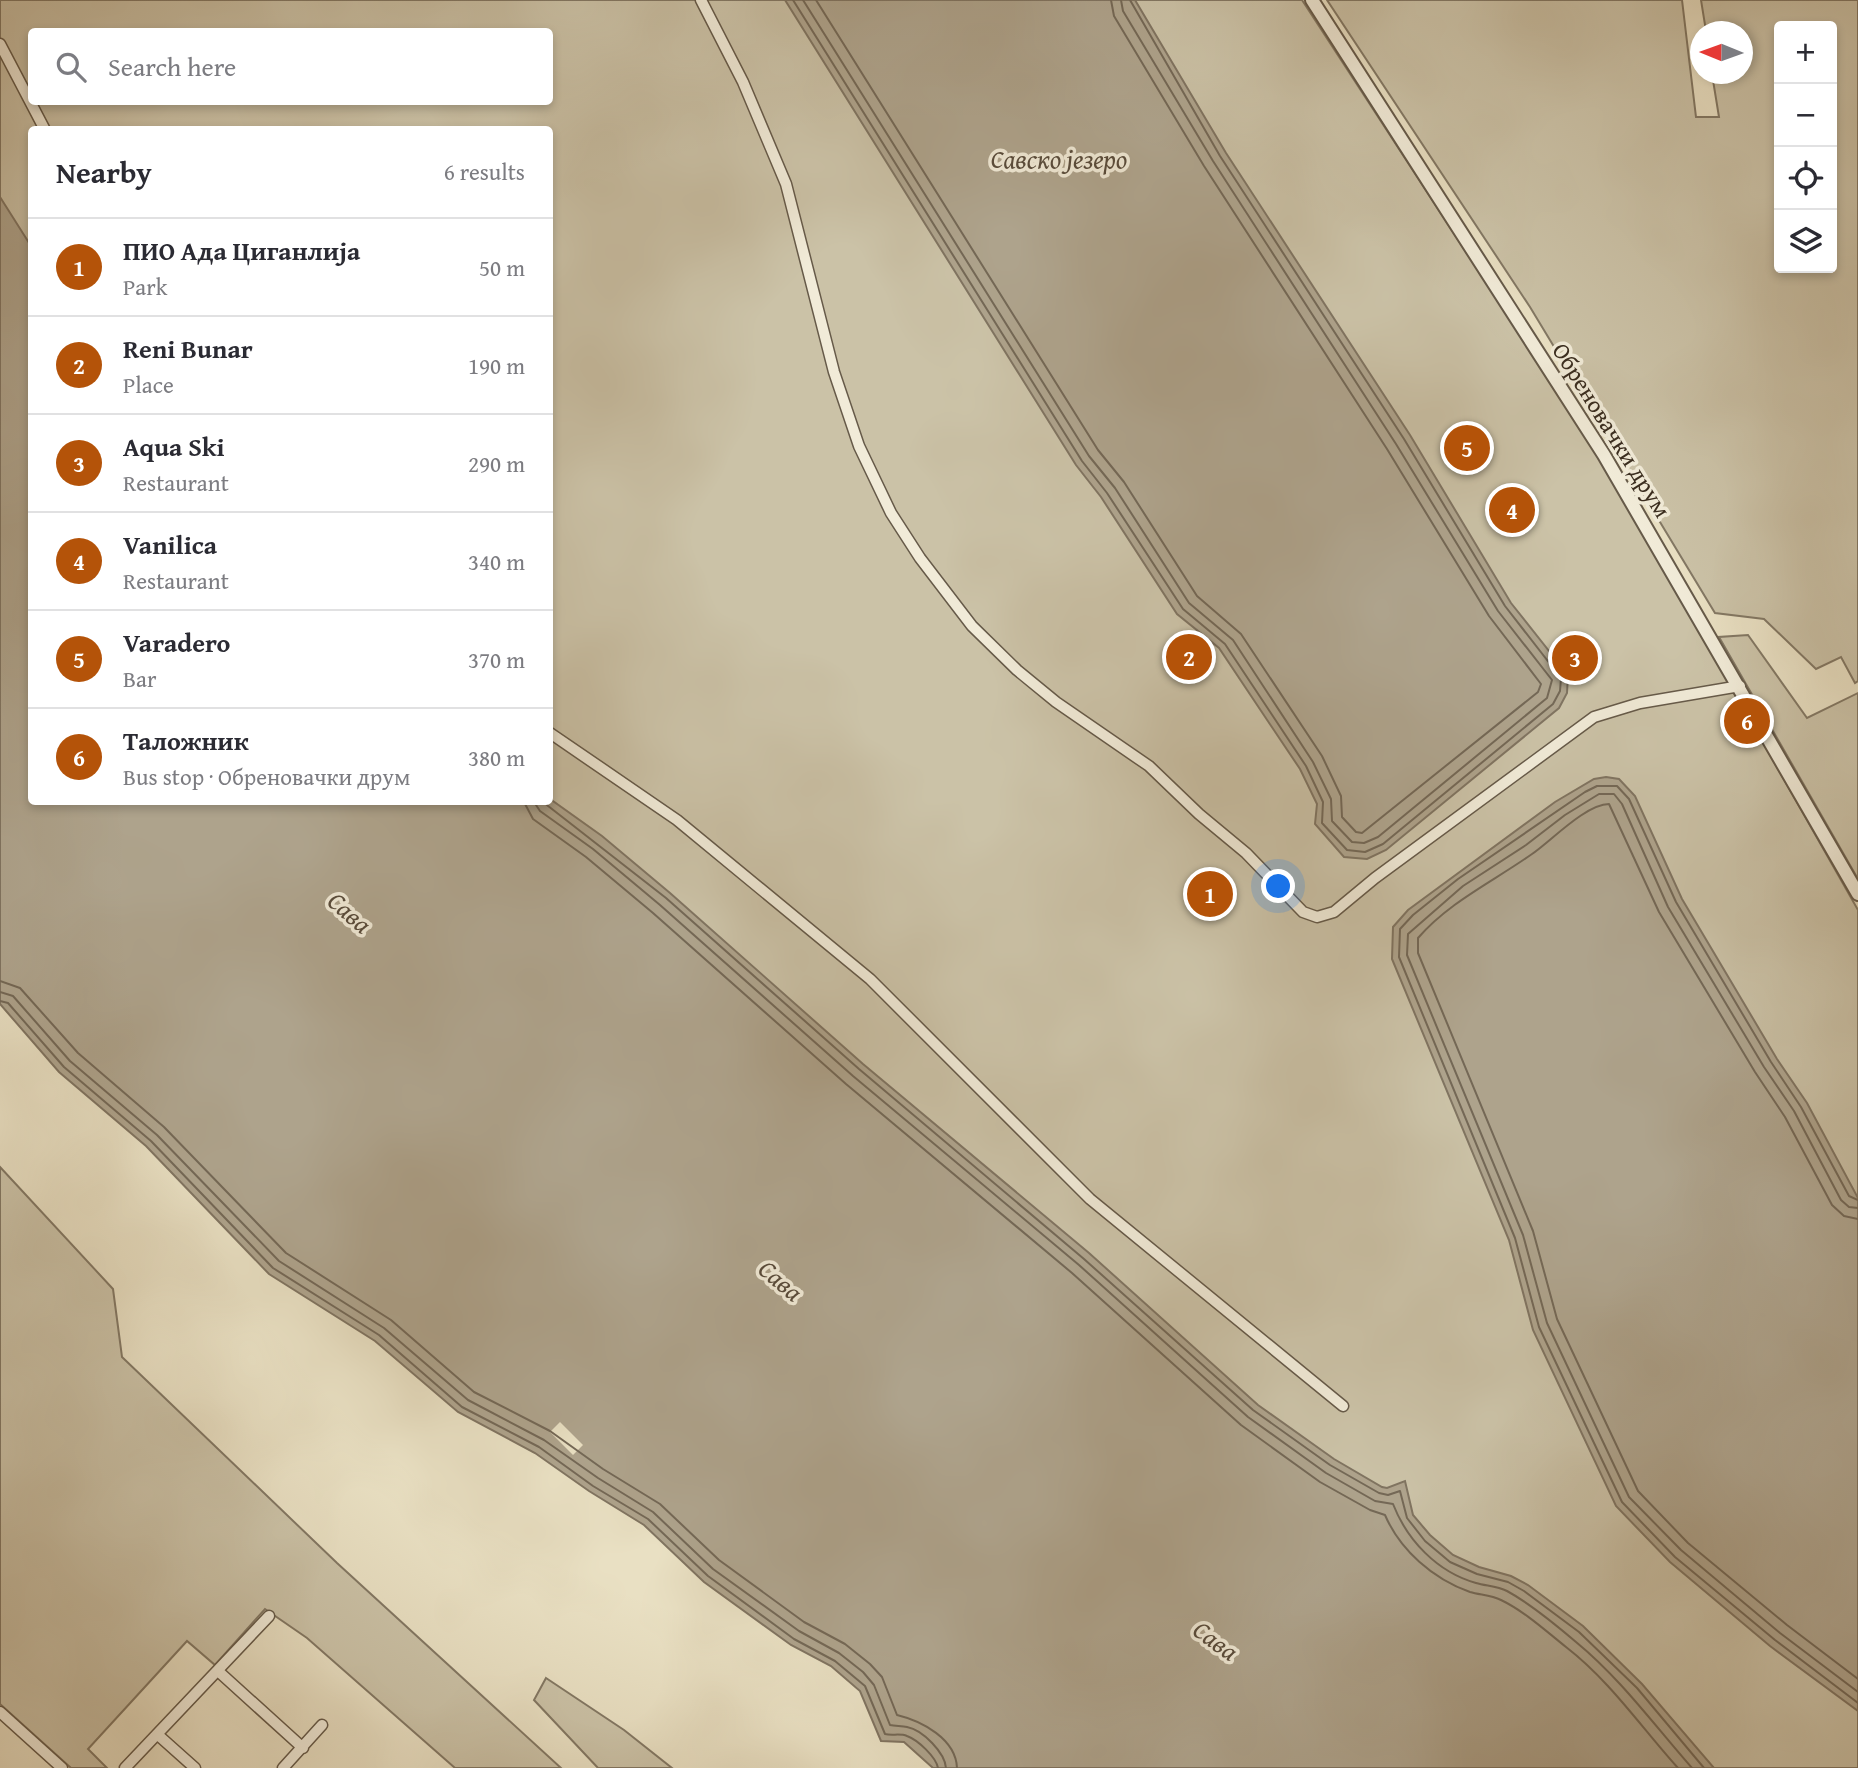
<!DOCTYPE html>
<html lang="en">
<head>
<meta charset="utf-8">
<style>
  :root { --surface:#fff; --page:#f7f7f7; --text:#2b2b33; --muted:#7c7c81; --line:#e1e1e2; --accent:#b45309 }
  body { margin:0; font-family:"Gentium Book Plus",serif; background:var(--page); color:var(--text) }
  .controls { position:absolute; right:21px; top:21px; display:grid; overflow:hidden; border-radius:7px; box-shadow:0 4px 10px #0003 }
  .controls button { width:63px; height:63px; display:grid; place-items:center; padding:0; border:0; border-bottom:2px solid var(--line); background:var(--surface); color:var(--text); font:35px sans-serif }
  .compass { position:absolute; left:1690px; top:21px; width:63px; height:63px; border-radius:50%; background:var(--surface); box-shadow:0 4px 10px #0003; rotate:271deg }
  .you { position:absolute; left:1279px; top:887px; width:24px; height:24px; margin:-18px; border:5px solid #fff; border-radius:50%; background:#1a73e8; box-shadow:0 0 0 10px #1a73e833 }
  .badge { display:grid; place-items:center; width:46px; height:46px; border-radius:50%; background:var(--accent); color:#fff; font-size:23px; font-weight:700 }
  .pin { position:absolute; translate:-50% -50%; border:4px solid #fff; box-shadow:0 2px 7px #0006 }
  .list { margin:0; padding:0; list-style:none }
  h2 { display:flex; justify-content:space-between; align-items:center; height:91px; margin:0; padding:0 28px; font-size:30px }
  h2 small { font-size:23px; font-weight:400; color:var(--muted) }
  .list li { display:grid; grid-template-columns:46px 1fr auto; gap:21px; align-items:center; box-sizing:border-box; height:98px; padding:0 28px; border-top:2px solid var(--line) }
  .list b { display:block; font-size:26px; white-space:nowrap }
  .list p { margin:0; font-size:23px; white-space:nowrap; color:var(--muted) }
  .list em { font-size:23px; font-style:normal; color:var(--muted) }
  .icon { flex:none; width:38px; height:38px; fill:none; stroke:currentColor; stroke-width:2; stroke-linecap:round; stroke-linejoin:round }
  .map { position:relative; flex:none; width:1858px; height:1768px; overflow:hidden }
  .search { position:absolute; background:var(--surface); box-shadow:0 4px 10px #0003; left:28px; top:28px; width:525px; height:77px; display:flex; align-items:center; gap:18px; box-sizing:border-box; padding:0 24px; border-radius:7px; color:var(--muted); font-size:26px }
  .panel { position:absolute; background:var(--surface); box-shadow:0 4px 10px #0003; left:28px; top:126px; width:525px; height:679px; border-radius:7px }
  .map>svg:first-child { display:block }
</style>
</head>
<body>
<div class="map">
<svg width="1858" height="1768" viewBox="0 0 1858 1768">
  <rect width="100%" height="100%" fill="#e9e0c3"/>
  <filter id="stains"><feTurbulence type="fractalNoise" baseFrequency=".00286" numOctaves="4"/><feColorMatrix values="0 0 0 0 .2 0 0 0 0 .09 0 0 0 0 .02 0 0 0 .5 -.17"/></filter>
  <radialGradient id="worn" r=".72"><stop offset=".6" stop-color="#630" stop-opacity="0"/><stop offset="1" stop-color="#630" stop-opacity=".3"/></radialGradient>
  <path fill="#cbc2a7" stroke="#837864" stroke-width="2" fill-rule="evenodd" d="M0,0H1302L1610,473L1858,910V1768H1645L550,802V130H32L31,362L0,312ZM32,32H550V102H32Z
    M1327,0H1682L1696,117H1719L1712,74H1742V32L1706,31L1701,0H1858V681L1855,683L1841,657L1816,669L1764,619L1715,613L1530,307ZM1779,26H1832V268H1779Z
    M1748,635L1807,718L1858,693V879L1719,637Z
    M0,1167L113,1289L122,1357L337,1563L561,1768H455L307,1638L265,1609L215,1665L187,1641L88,1749L107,1768H71L0,1704Z
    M546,1678L624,1730L672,1768H598L534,1700Z"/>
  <path fill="#aea38c" stroke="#807461" stroke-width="2" d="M785,0H1135L1226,153L1410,435L1511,603L1568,675L1567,693L1559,708L1386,850L1367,859L1344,857L1315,824L1317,804L1300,769L1219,648L1177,614L1101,497L1076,465Z
    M0,197L31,246L32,802H550V799L602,836L670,893L863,1064L1089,1253L1258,1405L1334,1459L1382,1487L1387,1488L1405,1481L1413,1515L1430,1535L1453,1555L1479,1567L1511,1576L1528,1585L1583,1626L1642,1684L1714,1768H933L904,1742L881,1741L860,1691L831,1666L791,1645L704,1582L644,1525L589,1491L535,1453L458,1412L375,1341L269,1274L146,1146L59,1072L0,1004Z
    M1606,777L1619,779L1635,796L1682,899L1777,1059L1807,1103L1858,1198V1711L1770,1646L1670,1562L1616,1506L1533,1330L1509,1240L1392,959L1393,927L1408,910L1555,802L1594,779Z"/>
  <path fill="#e9e0c3" d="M560,1422L583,1445L573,1455L550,1432Z"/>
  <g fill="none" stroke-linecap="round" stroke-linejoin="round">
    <path stroke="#746856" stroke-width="2" d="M793,0L1082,461L1107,493L1183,609L1225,644L1306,766L1323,802L1322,823L1347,850L1365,852L1383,844L1553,704L1560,691L1561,678L1505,606L1404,439L1220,156L1130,0
      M803,0L1089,456L1115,488L1189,603L1233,640L1313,762L1331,799L1332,821L1352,842L1364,843L1378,837L1547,698L1552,680L1498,611L1396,444L1213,161L1123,11L1121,0
      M816,0L1098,450L1124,482L1197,596L1241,634L1322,756L1341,796L1342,817L1356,832L1362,833L1538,692L1541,684L1489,616L1387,449L1204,166L1114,16L1111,0
      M524,802L533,819L586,857L653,913L846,1084L1072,1273L1241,1425L1320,1482L1370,1510L1385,1515C1400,1550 1433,1579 1470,1592C1480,1595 1491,1595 1501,1600C1524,1611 1546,1631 1566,1647C1610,1681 1641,1727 1678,1768
      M534,802L540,811L593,849L660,905L853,1076L1079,1265L1248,1417L1326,1473L1375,1501L1393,1504C1407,1540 1437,1572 1476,1583C1486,1586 1497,1586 1507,1591C1531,1604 1555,1624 1576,1642C1621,1679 1654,1725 1692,1768
      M543,802L666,898L859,1069L1084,1259L1253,1410L1330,1465L1379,1493L1388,1495L1400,1491L1407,1518L1425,1541L1450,1562L1477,1574L1508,1582L1524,1591L1579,1632L1637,1688L1704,1768
      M0,981L20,988L78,1053L164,1127L286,1253L391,1320L474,1392L550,1431L603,1469L660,1504L719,1560L804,1622L845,1644L870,1664L882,1677L897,1715C922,1721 956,1739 957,1768
      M0,992L13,996L70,1061L157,1135L279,1261L384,1328L468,1400L544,1440L598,1478L653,1512L713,1569L799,1631L839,1653L863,1672L874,1685L890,1725C895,1726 902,1726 907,1727C923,1730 945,1753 946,1768
      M0,1001L8,1003L64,1067L151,1141L273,1268L379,1335L462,1407L539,1447L593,1486L648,1519L708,1576L794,1639L835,1661L865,1686L885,1734C892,1736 900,1733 907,1736C918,1740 936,1757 938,1768
      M1858,1200L1849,1196L1801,1107L1771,1062L1676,902L1629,799L1617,786H1597L1585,792L1458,879L1413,915L1400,929L1399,957L1515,1238L1539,1327L1622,1502L1675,1557L1775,1640L1858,1703
      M1858,1208L1849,1207L1841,1200L1794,1111L1764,1067L1668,907L1622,804L1614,794H1599L1565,815L1526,845L1463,886L1408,934L1407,955L1523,1235L1547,1323L1629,1497L1681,1550L1780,1633L1858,1692
      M1858,1219L1844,1216L1832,1205L1785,1117L1755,1072L1659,912L1609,804C1586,804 1551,841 1532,854C1494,881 1449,902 1418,938V953L1533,1231L1557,1319L1638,1491L1688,1543L1787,1625L1858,1679"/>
    <g stroke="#665a49" stroke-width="13">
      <path id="minor" d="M701,0L743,82L786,184L834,372L859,446L891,513L920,558L972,626L1017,670L1056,702L1149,766L1199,814L1246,853L1303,912L1317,917L1334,912L1375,878L1594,717L1640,703L1740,686
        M0,44L45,130
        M550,733L677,820L870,979L1090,1199L1343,1406
        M218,1671L303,1748
        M0,1712L62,1768
        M158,1735L195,1768
        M125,1768L269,1616
        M283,1768L322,1725"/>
    </g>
    <g stroke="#665a49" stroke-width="16">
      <path id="tertiary" d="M1312,0L1604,455L1858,894"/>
    </g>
    <use href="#minor" stroke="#f1ebd8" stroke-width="10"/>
    <use href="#tertiary" stroke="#f1ebd8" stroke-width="12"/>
  </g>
  <g text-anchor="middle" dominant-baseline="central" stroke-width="7" stroke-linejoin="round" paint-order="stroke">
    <g font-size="24" fill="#3b2e20" stroke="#f1ebd8">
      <text transform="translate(1612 430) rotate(58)">Обреновачки друм</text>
    </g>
    <g font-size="26" font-style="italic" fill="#584b3b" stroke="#f1ebd8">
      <text x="1059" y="158">Савско језеро</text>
      <text transform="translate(350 912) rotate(41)">Сава</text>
      <text transform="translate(781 1280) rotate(40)">Сава</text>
      <text transform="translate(1216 1640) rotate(36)">Сава</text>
    </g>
  </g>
  <rect width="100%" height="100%" filter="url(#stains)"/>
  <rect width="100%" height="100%" fill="url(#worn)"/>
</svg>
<div class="controls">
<button>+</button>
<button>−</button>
<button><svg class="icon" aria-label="locate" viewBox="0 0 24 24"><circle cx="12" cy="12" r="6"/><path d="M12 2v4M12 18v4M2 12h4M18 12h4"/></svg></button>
<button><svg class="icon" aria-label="layers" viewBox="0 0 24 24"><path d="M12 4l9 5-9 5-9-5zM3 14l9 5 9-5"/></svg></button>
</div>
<svg class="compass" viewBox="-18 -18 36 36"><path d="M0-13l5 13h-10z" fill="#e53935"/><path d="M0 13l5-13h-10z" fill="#7c7c81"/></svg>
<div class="you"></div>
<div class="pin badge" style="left:1210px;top:894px">1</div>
<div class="pin badge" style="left:1189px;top:657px">2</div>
<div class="pin badge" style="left:1575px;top:658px">3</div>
<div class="pin badge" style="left:1512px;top:510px">4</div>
<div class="pin badge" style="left:1467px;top:448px">5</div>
<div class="pin badge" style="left:1747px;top:721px">6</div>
<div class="search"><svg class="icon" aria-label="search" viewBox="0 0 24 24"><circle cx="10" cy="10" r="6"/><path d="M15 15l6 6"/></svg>Search here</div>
<section class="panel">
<h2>Nearby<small>6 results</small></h2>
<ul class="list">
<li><span class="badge">1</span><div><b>ПИО Ада Циганлија</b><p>Park</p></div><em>50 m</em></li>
<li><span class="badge">2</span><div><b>Reni Bunar</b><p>Place</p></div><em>190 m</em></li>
<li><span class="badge">3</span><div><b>Aqua Ski</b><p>Restaurant</p></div><em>290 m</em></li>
<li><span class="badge">4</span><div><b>Vanilica</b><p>Restaurant</p></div><em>340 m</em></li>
<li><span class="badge">5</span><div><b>Varadero</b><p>Bar</p></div><em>370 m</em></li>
<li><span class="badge">6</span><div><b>Таложник</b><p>Bus stop · Обреновачки друм</p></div><em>380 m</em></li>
</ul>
</section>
</div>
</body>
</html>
